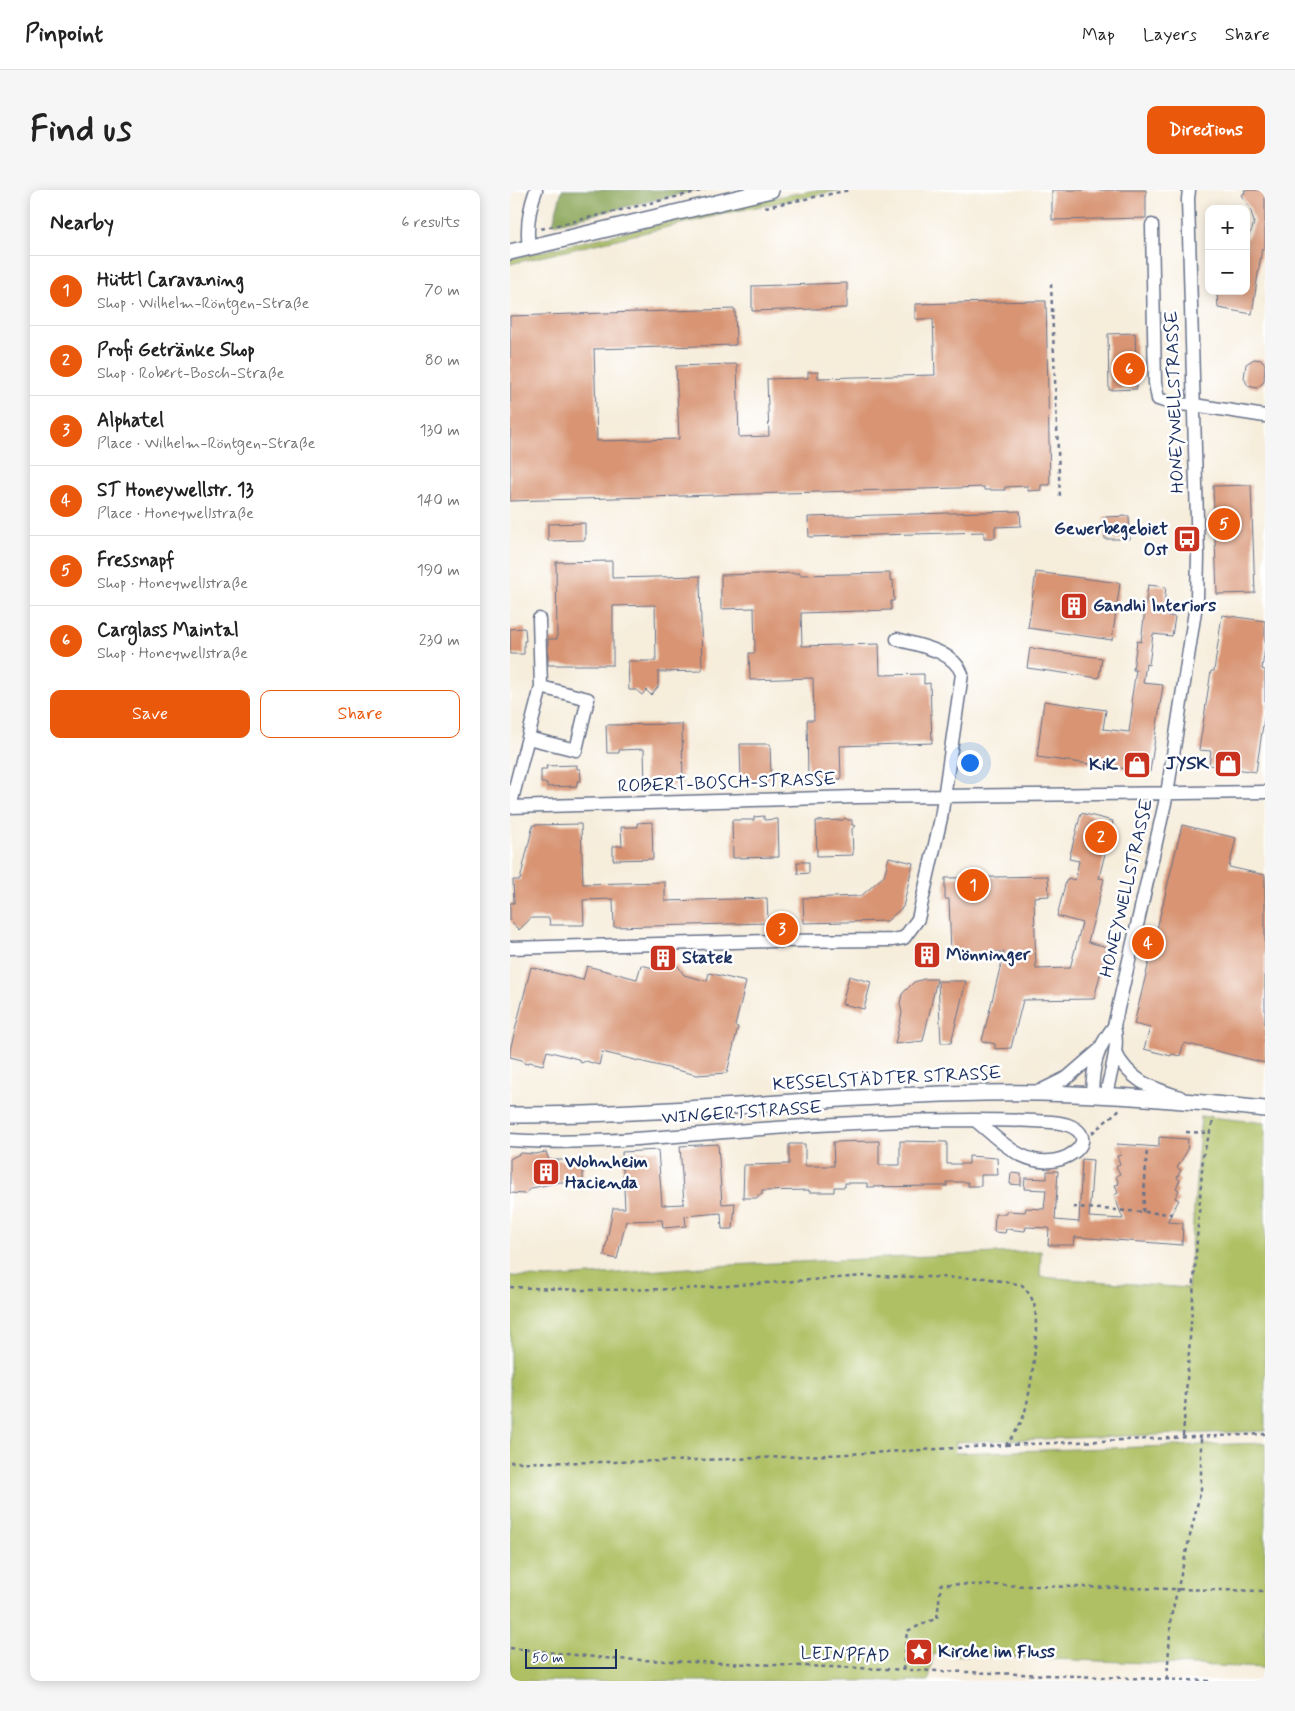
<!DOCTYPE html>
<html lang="en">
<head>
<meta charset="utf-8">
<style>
  :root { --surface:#fff; --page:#f6f6f6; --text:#222; --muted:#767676; --line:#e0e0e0; --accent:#ea580c }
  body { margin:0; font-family:Mynerve,sans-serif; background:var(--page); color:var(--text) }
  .controls { position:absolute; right:15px; top:15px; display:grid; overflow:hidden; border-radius:10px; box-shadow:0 2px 12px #0003 }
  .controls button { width:45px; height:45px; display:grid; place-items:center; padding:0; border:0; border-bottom:1px solid var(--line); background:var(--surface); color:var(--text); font:25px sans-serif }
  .scale { position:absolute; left:15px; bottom:12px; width:92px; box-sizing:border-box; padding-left:5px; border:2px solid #1b2f5e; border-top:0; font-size:14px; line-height:18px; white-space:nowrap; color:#1b2f5e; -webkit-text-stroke:4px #fff; paint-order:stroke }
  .you { position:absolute; left:459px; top:572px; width:18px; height:18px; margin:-12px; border:4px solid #fff; border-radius:50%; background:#1a73e8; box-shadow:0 0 0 8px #1a73e833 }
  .badge { display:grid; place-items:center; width:32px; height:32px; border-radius:50%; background:var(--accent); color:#fff; font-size:16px; font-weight:700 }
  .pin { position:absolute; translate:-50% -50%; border:2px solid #fff; box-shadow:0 1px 5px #0006 }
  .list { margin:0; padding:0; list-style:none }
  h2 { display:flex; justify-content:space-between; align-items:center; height:65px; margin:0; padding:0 20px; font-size:21px }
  h2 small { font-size:16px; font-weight:400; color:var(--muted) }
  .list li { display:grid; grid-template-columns:32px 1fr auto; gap:15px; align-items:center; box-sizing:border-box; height:70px; padding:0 20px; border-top:1px solid var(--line) }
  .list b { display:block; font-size:19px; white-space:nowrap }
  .list p { margin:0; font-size:16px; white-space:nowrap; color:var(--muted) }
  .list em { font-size:16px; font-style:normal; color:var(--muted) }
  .actions { display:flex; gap:10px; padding:15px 20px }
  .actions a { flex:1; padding:11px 0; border:1px solid var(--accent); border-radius:10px; text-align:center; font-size:18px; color:var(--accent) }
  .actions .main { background:var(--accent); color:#fff }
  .map { position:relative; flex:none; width:755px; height:1491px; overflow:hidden; border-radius:10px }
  header { display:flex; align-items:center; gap:30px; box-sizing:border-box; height:70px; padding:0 25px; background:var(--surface); border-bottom:1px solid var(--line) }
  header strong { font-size:24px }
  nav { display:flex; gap:28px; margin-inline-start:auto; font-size:18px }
  .intro { display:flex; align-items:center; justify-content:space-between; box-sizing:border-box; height:120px; padding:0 30px }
  h1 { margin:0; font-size:35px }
  .button { padding:12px 22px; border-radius:10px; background:var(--accent); color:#fff; font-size:18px; font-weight:700 }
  main { display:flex; gap:30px; padding:0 30px }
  aside { flex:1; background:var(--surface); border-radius:10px; box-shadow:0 2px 12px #0003 }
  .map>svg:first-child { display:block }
</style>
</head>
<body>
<header>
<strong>Pinpoint</strong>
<nav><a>Map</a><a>Layers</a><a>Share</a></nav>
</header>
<div class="intro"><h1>Find us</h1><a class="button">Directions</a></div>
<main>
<aside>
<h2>Nearby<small>6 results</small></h2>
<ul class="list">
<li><span class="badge">1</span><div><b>Hüttl Caravaning</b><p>Shop · Wilhelm-Röntgen-Straße</p></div><em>70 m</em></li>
<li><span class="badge">2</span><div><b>Profi Getränke Shop</b><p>Shop · Robert-Bosch-Straße</p></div><em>80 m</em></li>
<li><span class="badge">3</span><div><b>Alphatel</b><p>Place · Wilhelm-Röntgen-Straße</p></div><em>130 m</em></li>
<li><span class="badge">4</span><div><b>ST Honeywellstr. 13</b><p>Place · Honeywellstraße</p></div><em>140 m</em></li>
<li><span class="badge">5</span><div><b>Fressnapf</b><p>Shop · Honeywellstraße</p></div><em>190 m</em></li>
<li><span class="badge">6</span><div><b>Carglass Maintal</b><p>Shop · Honeywellstraße</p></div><em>230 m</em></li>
</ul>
<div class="actions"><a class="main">Save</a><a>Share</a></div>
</aside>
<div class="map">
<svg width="755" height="1491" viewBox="0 0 755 1491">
  <rect width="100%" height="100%" fill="#fff"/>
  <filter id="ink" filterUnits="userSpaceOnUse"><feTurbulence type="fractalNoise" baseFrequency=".02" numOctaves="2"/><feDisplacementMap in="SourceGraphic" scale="10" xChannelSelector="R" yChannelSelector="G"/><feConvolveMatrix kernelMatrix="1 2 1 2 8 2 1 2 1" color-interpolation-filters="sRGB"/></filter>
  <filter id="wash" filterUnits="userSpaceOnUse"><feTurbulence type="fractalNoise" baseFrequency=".0096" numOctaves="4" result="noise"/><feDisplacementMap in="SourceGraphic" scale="20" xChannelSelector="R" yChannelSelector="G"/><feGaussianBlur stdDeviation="1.12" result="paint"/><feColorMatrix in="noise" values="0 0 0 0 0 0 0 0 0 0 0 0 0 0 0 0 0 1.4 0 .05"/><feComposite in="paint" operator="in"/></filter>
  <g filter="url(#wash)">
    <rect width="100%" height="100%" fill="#f6eddb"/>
    <path fill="#aec063" stroke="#647860" d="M306,0H331L226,21L0,74V69L267,7Z
      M691,926L755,933V1241L446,1252L444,1263L755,1253V1478L423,1464L419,1491H0V1086L38,1088L221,1075L531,1061L530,1087L678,1098Z"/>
    <path fill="#8aa659" stroke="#526a5c" d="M52,0H187L43,34Z"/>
    <g id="blocks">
      <path fill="#d89473" d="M542,0H636V28L542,30Z
        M734,0H755V59L752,58L742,124L708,118L707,101H736V49L742,40L744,32L740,18L731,5L735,3Z
        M337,93V118L242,121V96Z
        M524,111H536L540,295H531V300L518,301V296L495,297V300H474V297L447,298L0,311V126L225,119L226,155L84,159L87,251L169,249L166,176L227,174L229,247L259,246L257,189L298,188V182H308V188L425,185L423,129H405V114Z
        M625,143L627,199L599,200L598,144Z
        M744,169L752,170L755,174L754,192L747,198L738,196L734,188L736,174Z
        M741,295L745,403L707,404L703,296Z
        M510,321L511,336L485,337V348H474V342L299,347L298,327Z
        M619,326L620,349H595L594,327Z
        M75,333V350L38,351V334Z
        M102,371V388L190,386L192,481L148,482V497L141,505L136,500L132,505L126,500H119L118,471H146L145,415L103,416V475H38V449H47L46,372Z
        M526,382L610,393L602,450L518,438Z
        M290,383V385L380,383V391L383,390L384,411H381V420L291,423L292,456L369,454L370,485L414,484V494L420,493L422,553L330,556L331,589H298L297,530H304L303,488L240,490L239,463H245L244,418L211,419V385Z
        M638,395L656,397L653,425L665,427L662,446L643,444L639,475L636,474L633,493L653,495L640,582L527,567L534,511L596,520L593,539L619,542L623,513L621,512L626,480H623L627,451L631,452Z
        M712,425L755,431V458L752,479L755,480V522L746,582L699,575L701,561L689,560L701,481H704Z
        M14,438L15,439L16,451H14V464H0V439Z
        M520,458L592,468L589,488L517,478Z
        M172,534L173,596H135L134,559L109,560V563H97L96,535Z
        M230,554H260L261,586L256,591L231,592Z
        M67,575V579H70L71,591H67V596L37,597V593H31V579H37L36,576Z
        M571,623L603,631L589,688L594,689L578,752L597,757L584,809L513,810L501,858L485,859V854L472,851L494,762L441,763L439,709H435V688L538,686L539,706L524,707L526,779L560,778L572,733L547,726L556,691H557L558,688L565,690L569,671L559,669Z
        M254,626V630L268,629L269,667L223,668L222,630H244V627Z
        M335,628L338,630H342V635L345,636L342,639L343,665L307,666L306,631L333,630Z
        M142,632L143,669L103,670V656H112L111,637H128L127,633Z
        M71,634L73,694L155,692V711L257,708L258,733L104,737L103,709L73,710L74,735H40L39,728H21L9,740L0,731V713H4L3,690H10L23,635Z
        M672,635L726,648L719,677L755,685V873L674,853L670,866L662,864L661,866L634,859L640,838L624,834Z
        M379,667L403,673L393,717L377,731L294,733L293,708L351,706L374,686Z
        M287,672H299V683L288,684Z
        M152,771L168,776L174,785L197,791L199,783L236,792L225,836L228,837L217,883L187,885L92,862L89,875L76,871L71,873L68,869L37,861L33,875L20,872L15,874L12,870L0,867V860L21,777L73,790L77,776L127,789L131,775L152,780Z
        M339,786L361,792L354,819L332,814Z
        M414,789H427L413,851L385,854L392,823L390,813L392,804L404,792Z
        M428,791H456L441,853H431Z
        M649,947L678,949L677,961L667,978L671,980L667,988L670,990L666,998L669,1000L665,1008L669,1010L657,1032L673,1033L672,1055L565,1047L564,1055H538L539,1038L516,1037L515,1041L496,1039L495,1043L484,1042L485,1024H496V1021L515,1022L516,1018L534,1019L536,1000L514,999L515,988L537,989V981H548L545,1030L569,1032L572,969L583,970L579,1027L613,1029L604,1005L608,1003L605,995L609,994L606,986L610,984L606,976L610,974L607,966L611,965L607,954L649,957Z
        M369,951V975H390V951L437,952V974H459V966L487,968L488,985H471V996H458V992H437V996H425L357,997V993H335V997H324V1002H299V1000L252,1001V1005H248V1008H233L234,975L279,974V954H295V976H324L323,952Z
        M208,954L212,1014L225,1013L223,1039H212L211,1023L175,1026L176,1036L153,1038L152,1030L116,1031L107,1069L94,1066L103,1018H115L112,962L148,960L152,1015L174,1014L170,956Z
        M36,962L39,970H73V993L50,992L22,998L15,1004L0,1003V969L11,963L25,964Z
        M501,983L511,984V995L500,994Z"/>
    </g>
  </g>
  <g filter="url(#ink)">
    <use href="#blocks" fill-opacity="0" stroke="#68728a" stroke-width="1"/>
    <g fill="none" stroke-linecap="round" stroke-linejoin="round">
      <g stroke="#68728a" stroke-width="15">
        <path id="minor" d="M642,35L645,193L648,209L664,214L684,215L755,226
          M19,57C16,37 19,19 26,0
          M29,429L31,497
          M18,548L66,560L78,509L31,497L0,617L347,607L755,602
          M0,758L262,751L382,750L394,748L408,729L431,628L452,484C443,460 409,456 387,449
          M605,862C621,892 640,897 670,907
          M528,902L558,887L588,861
          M582,904C583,875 586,860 604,836L657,604L687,408L688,366L678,9L679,0
          M596,905C600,883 610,858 604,836
          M0,950C84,956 169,945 252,939C342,932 434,928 524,931C535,932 547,931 558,935C584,945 570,963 551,969C516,980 491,951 466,931"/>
      </g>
      <g stroke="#68728a" stroke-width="18">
        <path id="major" d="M0,62L261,0
          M0,925C158,926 316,905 474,903C569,901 661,909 755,919"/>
      </g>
      <path stroke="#68728a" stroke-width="2.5" stroke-dasharray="4 4" stroke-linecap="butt" d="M255,17L340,0
        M31,39L195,0
        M541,94L550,308
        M676,942L701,943
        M582,943L610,919
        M563,1017L662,1024
        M633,1022L637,958
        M0,1097L74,1100L173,1099L355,1086L475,1088L512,1095C517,1101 522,1107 524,1114C530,1137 521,1202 514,1225C510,1236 503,1246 496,1255C331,1265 166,1274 0,1272
        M673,1246L693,966L704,928
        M496,1255L755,1244
        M0,1458L104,1469L700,1491
        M393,1480L397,1441L427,1428L431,1394L755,1401
        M657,1489L661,1427L691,1299V1246"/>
      <use href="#minor" stroke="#fff" stroke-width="12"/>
      <use href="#major" stroke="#fff" stroke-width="15"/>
    </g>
  </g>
  <defs>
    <g id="bus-square" transform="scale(1.4375)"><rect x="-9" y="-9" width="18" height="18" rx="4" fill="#c8321e" stroke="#fff"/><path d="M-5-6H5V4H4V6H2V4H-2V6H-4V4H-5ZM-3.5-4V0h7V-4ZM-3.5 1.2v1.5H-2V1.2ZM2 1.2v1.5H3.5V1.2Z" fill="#fff"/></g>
    <g id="building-square" transform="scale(1.4375)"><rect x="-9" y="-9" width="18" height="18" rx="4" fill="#c8321e" stroke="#fff"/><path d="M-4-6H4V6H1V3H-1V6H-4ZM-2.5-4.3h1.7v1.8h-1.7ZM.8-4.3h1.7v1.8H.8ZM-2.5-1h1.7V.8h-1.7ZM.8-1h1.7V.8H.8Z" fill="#fff"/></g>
    <g id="shop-square" transform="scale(1.4375)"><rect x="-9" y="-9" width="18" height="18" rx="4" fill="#c8321e" stroke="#fff"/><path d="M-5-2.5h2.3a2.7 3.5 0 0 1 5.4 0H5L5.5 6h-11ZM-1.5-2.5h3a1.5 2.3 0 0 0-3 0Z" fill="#fff"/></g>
    <g id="sight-square" transform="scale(1.4375)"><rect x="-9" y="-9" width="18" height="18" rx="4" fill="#c8321e" stroke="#fff"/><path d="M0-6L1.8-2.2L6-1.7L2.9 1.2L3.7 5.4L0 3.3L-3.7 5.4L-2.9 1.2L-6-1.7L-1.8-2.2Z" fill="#fff"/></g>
  </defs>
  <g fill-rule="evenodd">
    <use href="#bus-square" x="677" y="349"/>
    <use href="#building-square" x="564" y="416"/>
    <use href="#shop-square" x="718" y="574"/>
    <use href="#shop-square" x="627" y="575"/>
    <use href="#building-square" x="417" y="765"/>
    <use href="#building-square" x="153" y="768"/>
    <use href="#building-square" x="36" y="982"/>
    <use href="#sight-square" x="409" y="1462"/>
  </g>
  <g text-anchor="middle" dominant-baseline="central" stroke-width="5" stroke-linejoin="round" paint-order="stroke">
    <g font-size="18" fill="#1b2f5e" stroke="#fff">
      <text transform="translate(665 212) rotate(-92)">HONEYWELLSTRASSE</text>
      <text transform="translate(217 593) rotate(-2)">ROBERT-BOSCH-STRASSE</text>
      <text transform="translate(617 698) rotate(-77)">HONEYWELLSTRASSE</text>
      <text transform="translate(377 889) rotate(-3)">KESSELSTÄDTER STRASSE</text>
      <text transform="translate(232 923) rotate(-4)">WINGERTSTRASSE</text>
      <text transform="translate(335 1465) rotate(2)">LEINPFAD</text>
    </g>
    <g font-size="18" font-weight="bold" fill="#1b2f5e" stroke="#fff" text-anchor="start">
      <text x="658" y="339" text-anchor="end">Gewerbegebiet<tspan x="658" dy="21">Ost</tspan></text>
      <text x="583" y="416">Gandhi Interiors</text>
      <text x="699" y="574" text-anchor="end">JYSK</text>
      <text x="608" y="575" text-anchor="end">KiK</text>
      <text x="436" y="765">Mönninger</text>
      <text x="172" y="768">Statek</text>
      <text x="55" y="972">Wohnheim<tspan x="55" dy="21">Hacienda</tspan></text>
      <text x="428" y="1462">Kirche im Fluss</text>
    </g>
  </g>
</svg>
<div class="controls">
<button>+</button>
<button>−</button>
</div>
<div class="scale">50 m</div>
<div class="you"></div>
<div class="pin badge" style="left:463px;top:695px">1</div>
<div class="pin badge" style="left:591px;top:647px">2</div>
<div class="pin badge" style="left:272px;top:739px">3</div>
<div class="pin badge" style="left:638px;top:753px">4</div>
<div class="pin badge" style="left:714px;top:334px">5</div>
<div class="pin badge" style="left:619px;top:179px">6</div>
</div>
</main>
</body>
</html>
